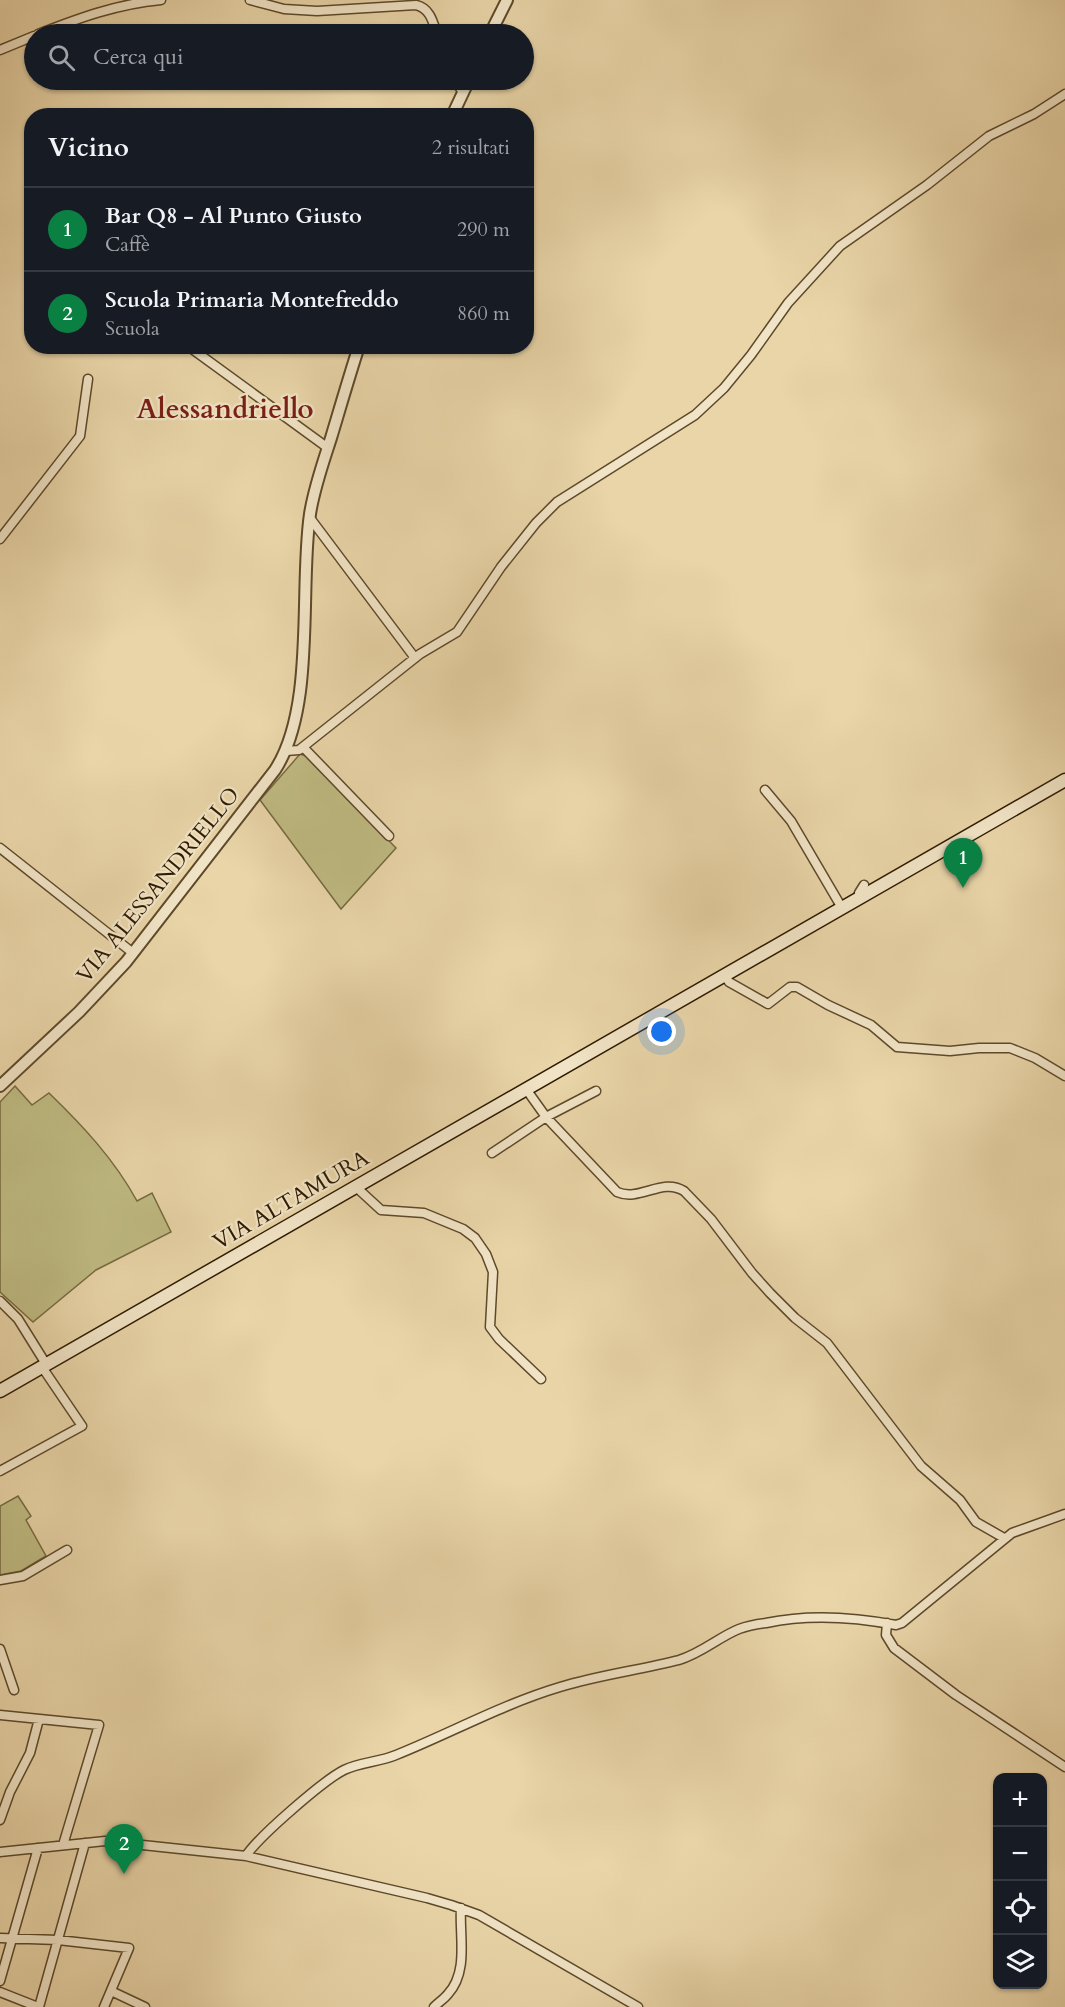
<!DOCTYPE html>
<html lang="it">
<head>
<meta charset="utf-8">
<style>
  :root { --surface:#171b24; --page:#20242c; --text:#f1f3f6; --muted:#9ea1a6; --line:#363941; --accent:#0b8043 }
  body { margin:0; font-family:Cardo,serif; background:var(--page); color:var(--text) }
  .controls { position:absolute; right:18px; bottom:18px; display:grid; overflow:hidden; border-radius:12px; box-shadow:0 2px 4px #0004 }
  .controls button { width:54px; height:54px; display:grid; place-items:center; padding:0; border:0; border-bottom:2px solid var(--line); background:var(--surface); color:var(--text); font:30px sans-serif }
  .you { position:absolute; left:662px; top:1032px; width:21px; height:21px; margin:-15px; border:4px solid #fff; border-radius:50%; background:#1a73e8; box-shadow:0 0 0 9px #1a73e833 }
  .badge { display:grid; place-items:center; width:39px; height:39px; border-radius:50%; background:var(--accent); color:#fff; font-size:20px; font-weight:700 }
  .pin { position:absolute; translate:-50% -50px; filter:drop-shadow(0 2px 3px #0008) }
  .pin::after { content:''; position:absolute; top:32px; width:21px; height:18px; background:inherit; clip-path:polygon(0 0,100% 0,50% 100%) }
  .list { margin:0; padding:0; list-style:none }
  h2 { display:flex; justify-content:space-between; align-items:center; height:78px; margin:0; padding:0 24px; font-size:26px }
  h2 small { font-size:20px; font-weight:400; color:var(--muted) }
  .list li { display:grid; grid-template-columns:39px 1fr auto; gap:18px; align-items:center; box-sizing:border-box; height:84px; padding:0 24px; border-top:2px solid var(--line) }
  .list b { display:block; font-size:22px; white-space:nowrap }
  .list p { margin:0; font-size:20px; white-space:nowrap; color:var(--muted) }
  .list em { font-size:20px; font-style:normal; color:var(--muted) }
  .icon { flex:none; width:33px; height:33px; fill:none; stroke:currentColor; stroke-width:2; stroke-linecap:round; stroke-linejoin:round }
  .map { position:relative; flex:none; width:1065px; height:2007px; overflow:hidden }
  .search { position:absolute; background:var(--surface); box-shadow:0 2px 4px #0004; left:24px; top:24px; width:510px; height:66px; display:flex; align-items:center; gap:15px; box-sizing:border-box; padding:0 21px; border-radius:33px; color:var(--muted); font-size:22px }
  .panel { position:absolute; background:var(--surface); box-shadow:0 2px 4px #0004; left:24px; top:108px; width:510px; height:246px; border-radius:24px }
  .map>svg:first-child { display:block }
</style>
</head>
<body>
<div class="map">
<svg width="1065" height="2007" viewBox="0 0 1065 2007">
  <rect width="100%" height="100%" fill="#e9d5a8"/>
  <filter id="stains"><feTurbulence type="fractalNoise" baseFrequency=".00333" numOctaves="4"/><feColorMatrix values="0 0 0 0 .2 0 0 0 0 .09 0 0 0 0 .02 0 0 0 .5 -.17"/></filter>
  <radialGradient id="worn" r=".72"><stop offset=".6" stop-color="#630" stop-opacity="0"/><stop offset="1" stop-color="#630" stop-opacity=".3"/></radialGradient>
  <path fill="#bfbb82" stroke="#766a41" stroke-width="1.5" d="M300,754L306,756L396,848L341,909L260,800Z
    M15,1086L32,1105L49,1093C83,1126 114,1159 137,1201L152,1193L171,1232L96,1270L33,1322L0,1292V1102Z
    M18,1496L31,1516L26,1520L46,1556L21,1571L0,1575V1506Z"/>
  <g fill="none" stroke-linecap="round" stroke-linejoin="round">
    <g stroke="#5d492a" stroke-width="11">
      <path id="minor" d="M250,0L284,9L317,11L416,5C430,8 433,22 437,34
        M38,34C79,18 117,4 161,0
        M0,50L34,36
        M454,80L463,92
        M188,346L328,448
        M310,518L415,658
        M0,539L80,436L88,379
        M303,747L389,836
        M286,751L299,750L420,654L457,632L501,567L536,523L557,502L695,415L724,388L751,355L788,303L840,246L927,185L989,136L1034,114L1065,94
        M765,790L791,821L842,908
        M0,848L133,953
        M861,897L859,893L864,885
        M725,976L729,982L768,1004L790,987H797L828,1005L871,1025L897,1047L950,1051L979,1048H1010L1035,1058L1065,1076
        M526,1089L546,1117L617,1192C640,1202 662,1177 684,1191L711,1219L752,1273L770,1293L795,1318L827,1343L921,1466L960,1500L976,1522L1004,1538
        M492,1153L546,1117L596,1091
        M356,1187L381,1210L424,1213L463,1229L475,1238L486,1254L493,1272L490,1327L499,1339L541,1379
        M0,1301L18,1319L46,1364
        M0,1471L82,1426L42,1367
        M0,1580L23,1576L67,1550
        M887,1623L886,1635L894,1648L956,1695L1065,1767
        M0,1649L14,1690
        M0,1715L99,1725L63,1845
        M0,1820L10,1792L30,1753L39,1719
        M0,1852L105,1841L246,1856L427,1898L451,1905L479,1915L638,2007
        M246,1856C258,1837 324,1780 344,1770C360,1762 380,1762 396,1755C451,1733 503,1704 560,1687C599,1675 640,1670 679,1660C702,1653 719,1637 739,1629C747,1626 757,1624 766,1623C808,1614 854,1617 896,1625L902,1623L1012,1533L1065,1514
        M0,1938L58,1940L129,1948L104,2007
        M0,1981L38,1848
        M111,1991L145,2007
        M0,1992L38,2007
        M39,2007L85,1843
        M434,2007C439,2002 444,1999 448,1994C469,1971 459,1935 461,1908"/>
    </g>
    <g stroke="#5d492a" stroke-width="14">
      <path id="tertiary" d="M490,34L507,0
        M452,116L469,80
        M0,1086L79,1012L126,962L275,770C316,707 299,589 310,514C314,488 323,463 331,438C340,408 349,377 359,346"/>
    </g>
    <g stroke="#2e1a00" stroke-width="15">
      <path id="secondary" d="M0,1391L1065,780"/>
    </g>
    <use href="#minor" stroke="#f1e4c6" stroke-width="8"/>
    <use href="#tertiary" stroke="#f1e4c6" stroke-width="10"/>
    <use href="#secondary" stroke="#f1e4c6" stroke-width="12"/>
  </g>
  <g text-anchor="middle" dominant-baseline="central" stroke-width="4.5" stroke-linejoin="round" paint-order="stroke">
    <g font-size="22" fill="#2e1a00" stroke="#f1e4c6">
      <text transform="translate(158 885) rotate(-51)">VIA ALESSANDRIELLO</text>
      <text transform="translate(291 1200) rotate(-30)">VIA ALTAMURA</text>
    </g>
    <g font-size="28" font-weight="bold" fill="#7a1f14" stroke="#f1e4c6">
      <text x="225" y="409">Alessandriello</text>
    </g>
  </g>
  <rect width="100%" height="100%" filter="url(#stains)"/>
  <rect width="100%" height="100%" fill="url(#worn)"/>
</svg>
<div class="controls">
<button>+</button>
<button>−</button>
<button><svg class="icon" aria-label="locate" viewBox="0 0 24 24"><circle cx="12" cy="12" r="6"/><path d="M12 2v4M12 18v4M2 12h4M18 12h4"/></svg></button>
<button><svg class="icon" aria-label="layers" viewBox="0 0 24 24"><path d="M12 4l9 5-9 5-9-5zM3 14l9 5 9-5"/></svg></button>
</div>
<div class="you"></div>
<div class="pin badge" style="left:963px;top:888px">1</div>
<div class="pin badge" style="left:124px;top:1874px">2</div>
<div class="search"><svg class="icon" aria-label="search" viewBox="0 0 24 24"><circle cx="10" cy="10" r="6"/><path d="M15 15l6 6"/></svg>Cerca qui</div>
<section class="panel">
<h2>Vicino<small>2 risultati</small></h2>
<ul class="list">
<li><span class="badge">1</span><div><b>Bar Q8 - Al Punto Giusto</b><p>Caffè</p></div><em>290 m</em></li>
<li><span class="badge">2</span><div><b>Scuola Primaria Montefreddo</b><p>Scuola</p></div><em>860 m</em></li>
</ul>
</section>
</div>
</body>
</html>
